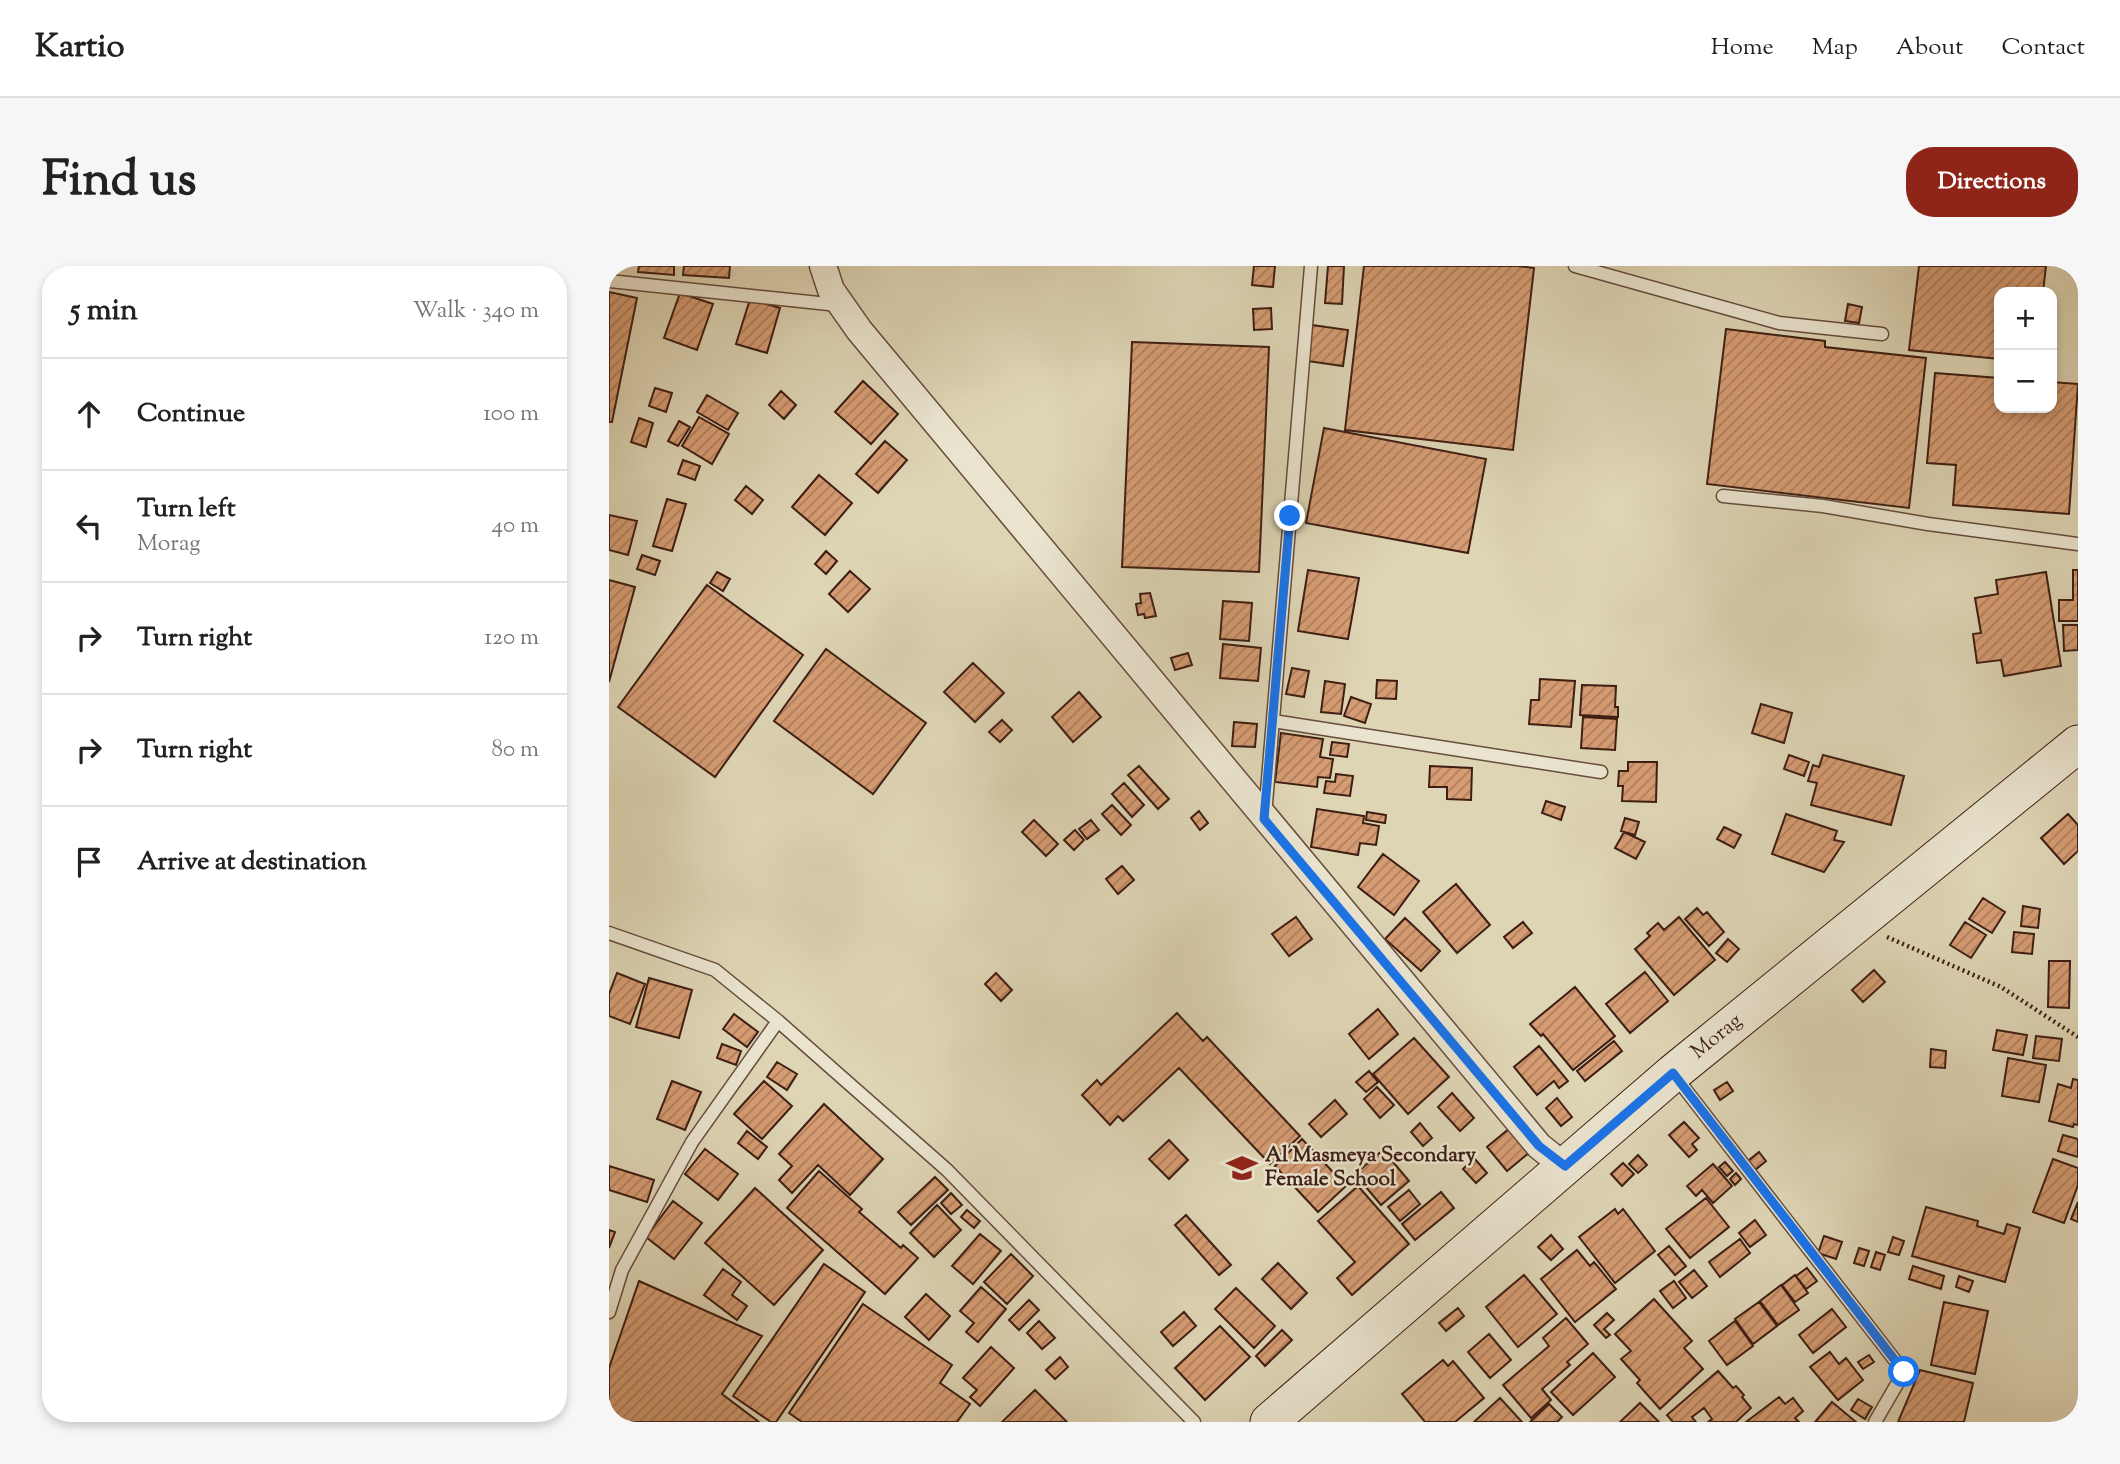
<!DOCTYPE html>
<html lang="en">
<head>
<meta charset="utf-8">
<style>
  :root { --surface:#fff; --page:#f6f6f6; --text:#222; --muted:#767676; --line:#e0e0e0; --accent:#8f2418 }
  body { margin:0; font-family:"Sorts Mill Goudy",serif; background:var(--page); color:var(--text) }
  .controls { position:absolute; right:21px; top:21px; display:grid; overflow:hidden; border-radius:14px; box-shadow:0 4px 10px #0003 }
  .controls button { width:63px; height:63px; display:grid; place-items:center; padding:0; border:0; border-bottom:2px solid var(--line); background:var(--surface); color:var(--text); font:35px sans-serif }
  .stop { position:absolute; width:21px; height:21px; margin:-16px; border:5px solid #1a73e8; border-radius:50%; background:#fff }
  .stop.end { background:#1a73e8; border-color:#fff; box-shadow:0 2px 7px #0008 }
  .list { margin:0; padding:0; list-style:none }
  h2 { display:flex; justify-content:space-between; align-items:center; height:91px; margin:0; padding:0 28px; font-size:30px }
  h2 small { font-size:23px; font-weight:400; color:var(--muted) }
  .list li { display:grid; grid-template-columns:46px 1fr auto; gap:21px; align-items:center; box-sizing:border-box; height:112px; padding:0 28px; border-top:2px solid var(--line) }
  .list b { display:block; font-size:26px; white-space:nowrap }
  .list p { margin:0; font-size:23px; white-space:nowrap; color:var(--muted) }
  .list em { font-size:23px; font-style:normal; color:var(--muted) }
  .icon { flex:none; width:38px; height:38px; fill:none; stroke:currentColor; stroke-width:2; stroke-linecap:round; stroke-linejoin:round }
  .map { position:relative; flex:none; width:1469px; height:1156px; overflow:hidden; border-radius:28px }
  header { display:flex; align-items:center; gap:42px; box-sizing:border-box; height:98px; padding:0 35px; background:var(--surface); border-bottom:2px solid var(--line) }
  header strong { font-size:33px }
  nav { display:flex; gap:38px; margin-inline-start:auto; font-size:24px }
  .intro { display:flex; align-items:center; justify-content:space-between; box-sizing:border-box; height:168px; padding:0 42px }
  h1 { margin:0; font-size:49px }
  .button { padding:18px 32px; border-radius:28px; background:var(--accent); color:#fff; font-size:24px; font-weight:700 }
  main { display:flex; gap:42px; padding:0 42px }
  aside { flex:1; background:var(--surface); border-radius:28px; box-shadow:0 4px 10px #0003 }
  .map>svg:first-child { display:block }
</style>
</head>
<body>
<header>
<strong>Kartio</strong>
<nav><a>Home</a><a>Map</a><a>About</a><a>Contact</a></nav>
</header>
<div class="intro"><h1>Find us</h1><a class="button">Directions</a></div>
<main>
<aside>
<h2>5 min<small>Walk · 340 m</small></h2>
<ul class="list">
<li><svg class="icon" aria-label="ahead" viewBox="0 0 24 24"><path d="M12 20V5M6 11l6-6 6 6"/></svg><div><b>Continue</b></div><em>100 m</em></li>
<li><svg class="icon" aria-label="left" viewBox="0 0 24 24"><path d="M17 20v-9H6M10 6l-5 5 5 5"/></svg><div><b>Turn left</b><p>Morag</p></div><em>40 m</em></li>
<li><svg class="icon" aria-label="right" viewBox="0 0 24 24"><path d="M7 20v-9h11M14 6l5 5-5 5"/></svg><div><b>Turn right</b></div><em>120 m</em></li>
<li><svg class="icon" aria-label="right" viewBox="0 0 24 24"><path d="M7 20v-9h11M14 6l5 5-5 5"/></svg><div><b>Turn right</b></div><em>80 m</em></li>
<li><svg class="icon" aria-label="arrive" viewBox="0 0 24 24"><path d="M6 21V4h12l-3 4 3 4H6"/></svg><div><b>Arrive at destination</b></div></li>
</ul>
</aside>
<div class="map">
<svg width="1469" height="1156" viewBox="0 0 1469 1156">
  <defs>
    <pattern id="building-hatch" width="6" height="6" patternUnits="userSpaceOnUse" patternTransform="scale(1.75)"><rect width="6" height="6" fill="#d69c73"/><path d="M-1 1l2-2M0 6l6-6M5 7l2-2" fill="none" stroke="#af7f5d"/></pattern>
  </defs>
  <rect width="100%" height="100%" fill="#ded5b5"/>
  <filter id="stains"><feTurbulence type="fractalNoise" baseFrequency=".00286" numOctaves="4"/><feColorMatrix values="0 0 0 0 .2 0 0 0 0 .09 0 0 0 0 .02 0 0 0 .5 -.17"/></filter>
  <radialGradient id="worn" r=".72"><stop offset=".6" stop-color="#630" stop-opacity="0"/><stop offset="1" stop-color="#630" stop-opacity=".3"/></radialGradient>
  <path fill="url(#building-hatch)" stroke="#3e1e13" stroke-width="2" d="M30,0H65V9L29,6Z
    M75,0H121L120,12L74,9Z
    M645,0H666L664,21L643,19Z
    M719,0H735L733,38L716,37Z
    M755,0H909L925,2L904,184L736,164Z
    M1310,0H1437L1434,26H1390V93L1300,84Z
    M0,26L28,32L3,156H0Z
    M71,27L104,38L88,84L55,72Z
    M141,33L171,42L158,87L127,78Z
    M1239,38L1253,41L1250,57L1236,55Z
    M662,42L663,63L645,64L644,43Z
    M703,59L739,64L734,100L698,95Z
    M1117,63L1216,75V81L1317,92L1300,242L1098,218Z
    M523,76L660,81L650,306L513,301Z
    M1326,107L1390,112V142H1443V116L1469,118L1460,248L1344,239L1347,199L1318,197Z
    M254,115L289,148L262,178L226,146Z
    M46,122L63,127L57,146L40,140Z
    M172,125L187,139L175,153L160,139Z
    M98,129L129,147L119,164L88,146Z
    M90,151L120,168L103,198L73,180Z
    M30,152L44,157L37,181L22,176Z
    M70,155L81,161L69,180L59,175Z
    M715,162L877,193L859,287L697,257Z
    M276,175L298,194L269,227L247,208Z
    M74,194L91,200L86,214L69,208Z
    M210,209L243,237L216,269L183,241Z
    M137,220L154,234L143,248L126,234Z
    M58,233L77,238L63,285L44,280Z
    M0,249L28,255L19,289L0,284Z
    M217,285L228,295L217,308L206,298Z
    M33,289L51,295L46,309L28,303Z
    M699,304L750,312L739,373L689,365Z
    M1464,304H1469V355H1450V334H1464Z
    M241,305L261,323L239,346L220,328Z
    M108,306L121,313L114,325L101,317Z
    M1437,306L1452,400L1395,410L1392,394L1368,397L1364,368L1372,367L1366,332L1389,328L1387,314Z
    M0,314L26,321L0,416Z
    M98,319L194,389L106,511L9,441Z
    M541,327L547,350L536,352L535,348L529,349L527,338L532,337L531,328Z
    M614,335L643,337L640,375L611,373Z
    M1454,359H1469V384L1455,385Z
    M614,378L652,382L649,415L611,412Z
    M217,383L317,457L264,528L165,455Z
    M579,387L583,399L566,404L562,392Z
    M364,397L395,427L366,456L335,426Z
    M683,402L700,405L695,431L677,428Z
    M931,413L966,415L962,461L920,458L922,434H930Z
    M768,414L788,415L787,433L767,432Z
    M716,415L736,418L732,448L712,446Z
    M973,419L1007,420L1006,441H1009V451L971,449Z
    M470,426L492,451L464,476L443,451Z
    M742,431L762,438L756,457L735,450Z
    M1152,438L1183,447L1175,477L1143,467Z
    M974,451L1008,453L1006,484L972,482Z
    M393,454L403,464L391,476L380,466Z
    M625,456L648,458L646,481L623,480Z
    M672,467L714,473L711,491L724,493L721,512L709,511L708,521L666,516Z
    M723,476L740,478L738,491L721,489Z
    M1180,489L1200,496L1195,510L1175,503Z
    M1214,489L1295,510L1282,559L1202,539L1208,517L1199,515L1204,499L1210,501Z
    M1019,496H1048L1047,536L1013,535L1014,520H1009L1010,505H1019Z
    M530,500L560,533L549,543L519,509Z
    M821,500L863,502L862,534L838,533V521H820Z
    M727,508L744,510L741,530L715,527L717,515L726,516Z
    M515,517L535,539L523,551L503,528Z
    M937,535L956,541L952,554L933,547Z
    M503,539L522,559L512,569L493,548Z
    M708,543L755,550L754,557L770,560L767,579L751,577L749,589L702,581Z
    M590,545L599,557L591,564L582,552Z
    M758,546L777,549L776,557L757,554Z
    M1177,548L1228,565L1225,574L1235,576L1215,606L1163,588Z
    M1459,548L1469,559V585L1455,598L1432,572Z
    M1016,552L1030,556L1026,569L1012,565Z
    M425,554L449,578L437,590L413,566Z
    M482,554L490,564L478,573L470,563Z
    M1115,561L1132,569L1125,582L1108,573Z
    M466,564L475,574L465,584L455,574Z
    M1015,566L1036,576L1027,593L1006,582Z
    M774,588L810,615L785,649L749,621Z
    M513,600L525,614L509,628L497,613Z
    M847,618L881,659L848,687L814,646Z
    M1374,632L1396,646L1383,667L1360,653Z
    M1414,640L1431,643L1429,662L1412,660Z
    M1088,642L1094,649L1098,646L1115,666L1100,680L1076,653Z
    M687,651L703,673L680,690L663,668Z
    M1070,651L1106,694L1065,729L1026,683L1041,670L1038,667L1049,657L1055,664Z
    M796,652L831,685L812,705L776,673Z
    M914,656L923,667L904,682L895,671Z
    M1356,656L1377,669L1362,692L1341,679Z
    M1405,666L1425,668L1423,688L1403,686Z
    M1119,673L1130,683L1118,696L1107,687Z
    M1440,695H1461L1460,742L1439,741Z
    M1265,704L1276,716L1254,736L1243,724Z
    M1036,706L1059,735L1021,767L997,738Z
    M8,707L36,718L21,758L0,750V728Z
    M387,707L403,724L392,735L376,718Z
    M40,712L83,724L70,772L27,761Z
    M966,721L1006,770L964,804L934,768L932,770L921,758Z
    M769,743L789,768L760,793L740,768Z
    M568,747L594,775L598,771L691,870L661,898L570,802L514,855L509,850L501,859L473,829L488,814L492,819Z
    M125,748L149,766L138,781L114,763Z
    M1388,764L1418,769L1414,789L1384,784Z
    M1427,770L1453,773L1450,795L1424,792Z
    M805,772L840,811L799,848L764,808Z
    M1005,775L1013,785L976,815L968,805Z
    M113,778L132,785L127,799L108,792Z
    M930,780L959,815L950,822L945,815L928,829L905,801Z
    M1322,783L1337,785L1336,802L1321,801Z
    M1399,792L1437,799L1430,836L1393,830Z
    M168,796L188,808L178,824L158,811Z
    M760,805L769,816L757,826L747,816Z
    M1464,813L1469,814V859L1465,858L1464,861L1440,855L1449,818L1462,822Z
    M63,815L92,826L76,864L48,853Z
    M155,815L183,840L153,873L125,848Z
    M1118,816L1124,825L1111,834L1105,824Z
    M768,821L785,839L771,852L755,833Z
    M843,827L865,852L851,865L829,841Z
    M948,832L963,851L952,860L937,842Z
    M726,834L738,848L712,871L700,858Z
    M215,838L274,893L241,929L209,899L183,927L170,914L183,900L170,888Z
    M1075,856L1090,872L1083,878L1088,884L1080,891L1060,869Z
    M811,857L823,872L814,880L802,866Z
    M901,862L921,886L898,905L878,881Z
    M138,865L158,881L149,893L129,877Z
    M1454,869L1469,873V891L1449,885Z
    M693,873L737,920L709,946L666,900Z
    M560,874L579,894L560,913L540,893Z
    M96,883L129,908L109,934L76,908Z
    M774,884L800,915L772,939L746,908Z
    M1150,886L1157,895L1146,904L1139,895Z
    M1029,889L1038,899L1029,907L1020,898Z
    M865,892L878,907L867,917L854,903Z
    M1444,893L1469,902V919L1455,957L1424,946Z
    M1116,896L1124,905L1118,910L1110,901Z
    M1014,897L1025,908L1013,920L1002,908Z
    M1104,898L1123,920L1104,937L1093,924L1087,930L1078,920Z
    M0,900L45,914L38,936L0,924Z
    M210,905L253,943L250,946L292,982L294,979L309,992L276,1028L178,942Z
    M1127,907L1132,913L1126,919L1121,913Z
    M326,911L339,924L302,959L289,946Z
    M749,920L800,978L743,1029L728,1012L746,996L709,955Z
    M146,922L214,984L165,1039L96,977Z
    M800,924L811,938L791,955L779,941Z
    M832,926L845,942L806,974L793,958Z
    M342,927L353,939L342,948L332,937Z
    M1097,932L1120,961L1081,992L1057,963Z
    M64,935L93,957L65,993L37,971Z
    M1469,936V956L1462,953Z
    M328,939L352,964L325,991L301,967Z
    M1317,941L1369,955L1368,960L1395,968L1398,958L1411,962L1396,1016L1303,990Z
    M1006,943L1009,948L1014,943L1046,985L1006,1017L970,971Z
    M358,944L371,955L365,962L352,951Z
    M577,949L622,999L610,1009L566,959Z
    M1146,954L1157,969L1141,981L1130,967Z
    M0,964L6,966L0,982Z
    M371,968L392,985L364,1018L343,1000Z
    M942,969L954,983L942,994L929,981Z
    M1215,970L1233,976L1227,993L1209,987Z
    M1284,971L1295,975L1290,989L1279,986Z
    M1131,973L1141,987L1111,1011L1100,996Z
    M1060,980L1077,1000L1066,1009L1049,989Z
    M1250,982L1260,985L1255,1000L1245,997Z
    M968,984L981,1000L985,996L1007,1023L966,1056L932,1013Z
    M1267,986L1276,989L1271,1004L1262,1001Z
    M402,988L424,1010L398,1038L375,1016Z
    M669,997L698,1027L682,1043L653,1013Z
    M215,998L256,1026L167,1156H162L124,1130Z
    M1304,1000L1335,1010L1332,1023L1300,1013Z
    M1198,1002L1208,1015L1197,1023L1187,1010Z
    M114,1003L132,1016L123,1029L138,1040L128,1054L95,1029Z
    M1085,1004L1098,1020L1083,1032L1070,1016Z
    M915,1009L948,1048L909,1081L877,1041Z
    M1186,1009L1199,1027L1186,1036L1173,1019Z
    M1350,1010L1364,1015L1360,1026L1347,1021Z
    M30,1015L153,1070L113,1128L150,1156H0V1102Z
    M1065,1015L1077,1032L1064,1042L1051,1025Z
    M1172,1019L1190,1044L1169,1059L1151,1035Z
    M372,1021L397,1043L369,1076L357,1066L365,1057L351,1045Z
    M627,1022L666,1060L645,1082L606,1043Z
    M317,1028L341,1050L320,1074L296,1051Z
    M1045,1033L1083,1075L1075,1082L1094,1103L1051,1143L1028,1117L1031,1114L1012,1093L1022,1085L1006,1068Z
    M420,1034L430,1044L410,1064L400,1054Z
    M1150,1036L1168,1060L1144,1078L1126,1053Z
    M1335,1036L1379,1045L1366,1108L1322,1099Z
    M254,1038L343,1099L331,1117L361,1138L348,1156H193L180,1147Z
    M849,1042L855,1050L837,1065L830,1057Z
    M1223,1043L1237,1061L1204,1087L1190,1069Z
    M575,1046L587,1060L564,1080L552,1066Z
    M998,1047L1005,1054L995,1063L1001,1069L997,1072L985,1059Z
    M957,1052L979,1078L958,1096L961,1099L933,1123L942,1134L922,1152L894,1119L940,1080L934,1072Z
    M430,1055L446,1072L433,1083L418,1067Z
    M1126,1055L1144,1080L1118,1099L1100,1075Z
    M611,1060L641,1091L596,1134L566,1102Z
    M673,1064L683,1074L656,1100L647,1090Z
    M880,1068L902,1094L881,1112L859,1086Z
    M382,1081L405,1102L371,1140L361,1131L368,1124L354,1112Z
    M1221,1086L1230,1098L1237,1092L1254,1114L1229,1134L1201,1101Z
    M984,1087L1006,1111L964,1149L942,1126Z
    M1260,1089L1265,1096L1254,1103L1249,1096Z
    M451,1091L459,1101L446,1113L437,1104Z
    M834,1094L839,1100L844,1095L875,1132L846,1156H816L793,1128Z
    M1311,1104L1364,1117L1355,1156H1289Z
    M1109,1105L1124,1122L1127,1120L1135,1129L1133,1131L1142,1142L1127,1156H1099L1103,1153L1095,1142L1083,1151L1087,1156H1064L1058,1149Z
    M426,1124L458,1156H393Z
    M1170,1131L1176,1138L1184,1132L1194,1145L1186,1152L1190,1156H1137Z
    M891,1132L913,1156H865Z
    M1249,1133L1263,1141L1256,1153L1242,1144Z
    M1223,1136L1247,1156H1206Z
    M1031,1137L1050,1156H1011Z
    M940,1138L953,1151L948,1156H921Z"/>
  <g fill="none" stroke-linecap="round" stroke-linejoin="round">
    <g stroke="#664c3c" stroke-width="15">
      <path id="lane" d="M966,0L1170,57L1273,68
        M0,15L229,39
        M1114,230L1214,240L1319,258L1469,278
        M664,455L992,506
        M656,549L702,0
        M0,667L106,704L169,755L338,904L585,1156
        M1066,810L1295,1106L1266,1156
        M0,1046L13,1004L83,876L169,755"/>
    </g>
    <g stroke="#664c3c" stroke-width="29">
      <path id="street" d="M214,0L222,24L250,64L930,880L955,900"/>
    </g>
    <g stroke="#3e1e13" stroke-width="39">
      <path id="secondary" d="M660,1156L1064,807L1469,478"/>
    </g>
    <path stroke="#3e1e13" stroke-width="4.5" stroke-dasharray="2 3.5" stroke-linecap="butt" d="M1278,671L1392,721L1469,771"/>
    <use href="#lane" stroke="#eae4cf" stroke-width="12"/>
    <use href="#street" stroke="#eae4cf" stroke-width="26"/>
    <use href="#secondary" stroke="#eae4cf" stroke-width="37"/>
  </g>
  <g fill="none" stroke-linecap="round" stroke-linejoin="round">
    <path stroke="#1a73e8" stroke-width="9" d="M681,250L655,553L930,880L956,900L1064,807L1295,1106"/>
  </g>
  <defs>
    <g id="school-bare" transform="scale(2.415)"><path d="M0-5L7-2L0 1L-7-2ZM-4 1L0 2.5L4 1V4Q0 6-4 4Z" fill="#8f2418" stroke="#eae4cf" stroke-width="2.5" paint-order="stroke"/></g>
  </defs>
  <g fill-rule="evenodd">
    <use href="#school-bare" x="633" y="902"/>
  </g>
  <g text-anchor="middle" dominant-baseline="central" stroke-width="5" stroke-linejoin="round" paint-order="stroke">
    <g font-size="21" fill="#3e1e13" stroke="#eae4cf">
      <text transform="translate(1108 771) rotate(-39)">Morag</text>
    </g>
    <g font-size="21" font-weight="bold" fill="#3e1e13" stroke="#eae4cf" text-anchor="start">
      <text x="656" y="890">Al Masmeya Secondary<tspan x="656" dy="24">Female School</tspan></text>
    </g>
  </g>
  <rect width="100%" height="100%" filter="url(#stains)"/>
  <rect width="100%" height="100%" fill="url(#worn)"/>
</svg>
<div class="controls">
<button>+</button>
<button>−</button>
</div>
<div class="stop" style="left:1295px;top:1106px"></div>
<div class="stop end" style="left:681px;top:250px"></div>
</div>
</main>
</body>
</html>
